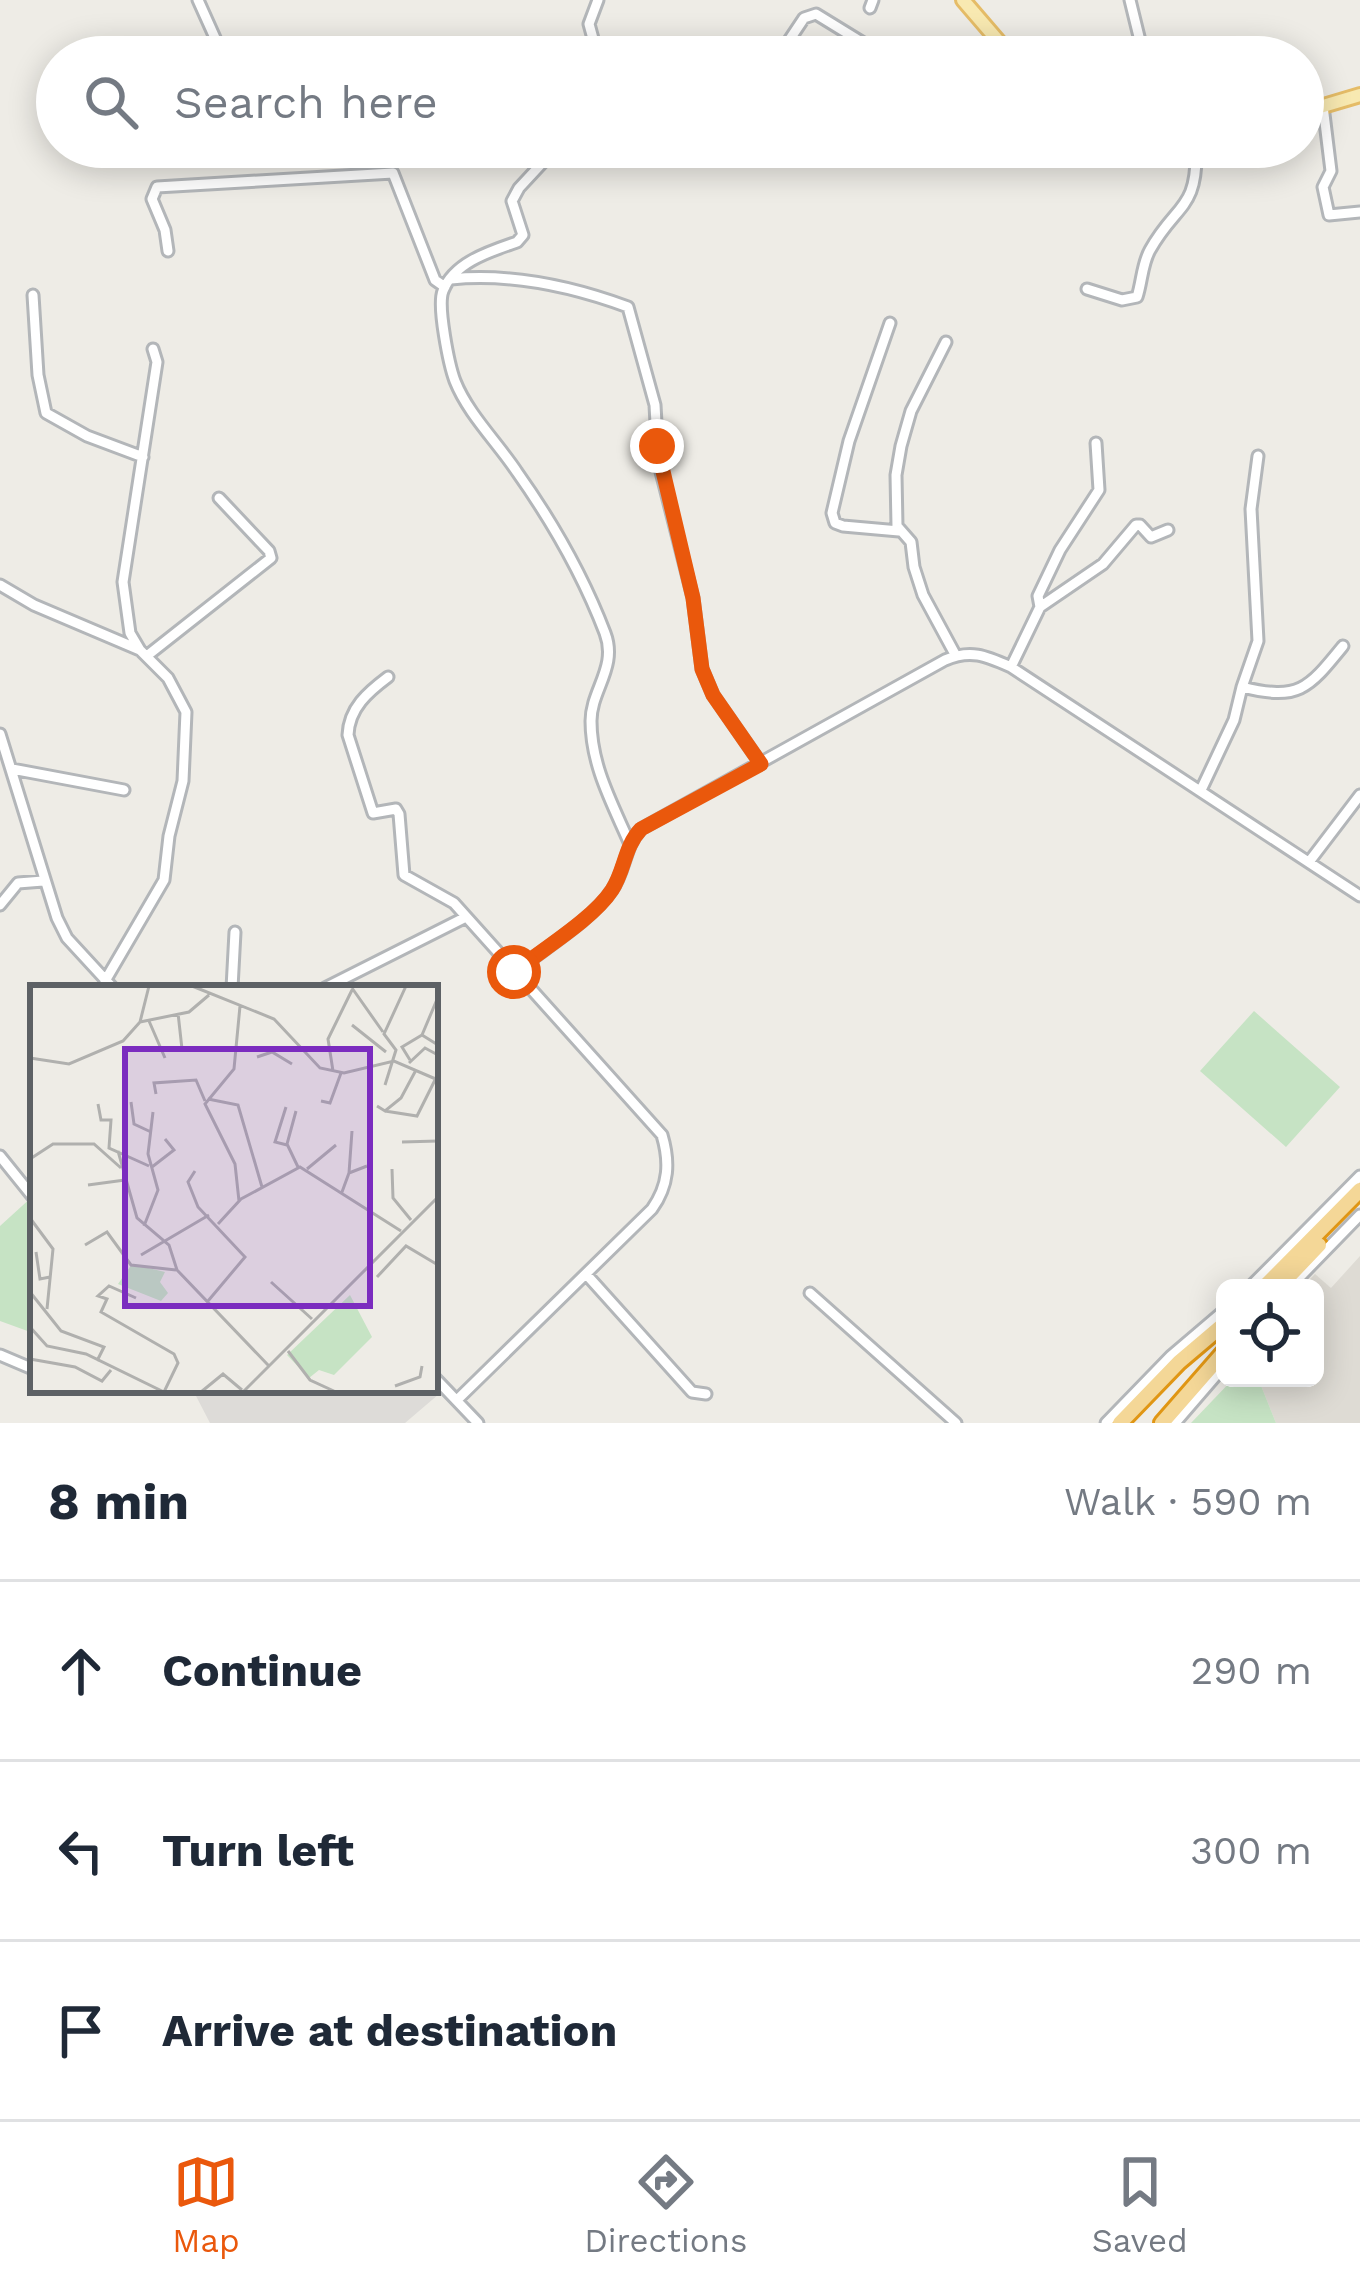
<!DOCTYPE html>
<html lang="en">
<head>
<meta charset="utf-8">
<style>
  :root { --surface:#fff; --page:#f2f2f3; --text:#1f2937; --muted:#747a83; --line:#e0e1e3; --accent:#ea580c }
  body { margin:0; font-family:"Work Sans",sans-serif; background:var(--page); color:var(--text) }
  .controls { position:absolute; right:36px; bottom:36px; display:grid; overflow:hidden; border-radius:18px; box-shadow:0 6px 30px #0003 }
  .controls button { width:108px; height:108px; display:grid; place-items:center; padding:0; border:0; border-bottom:3px solid var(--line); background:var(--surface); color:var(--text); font:60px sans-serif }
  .stop { position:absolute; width:36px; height:36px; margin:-27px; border:9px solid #ea580c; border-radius:50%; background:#fff }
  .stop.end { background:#ea580c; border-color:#fff; box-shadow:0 3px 12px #0008 }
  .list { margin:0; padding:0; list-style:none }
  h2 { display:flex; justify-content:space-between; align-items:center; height:156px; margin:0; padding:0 48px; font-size:51px }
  h2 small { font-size:39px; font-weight:400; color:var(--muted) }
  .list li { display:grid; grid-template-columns:78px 1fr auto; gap:36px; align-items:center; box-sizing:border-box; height:180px; padding:0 48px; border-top:3px solid var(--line) }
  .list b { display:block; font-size:45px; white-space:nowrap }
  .list em { font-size:39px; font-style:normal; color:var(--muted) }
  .icon { flex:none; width:66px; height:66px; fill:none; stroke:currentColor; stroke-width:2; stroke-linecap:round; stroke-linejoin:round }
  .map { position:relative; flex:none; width:1360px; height:1423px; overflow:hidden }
  .search { position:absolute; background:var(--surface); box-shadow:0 6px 30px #0003; left:36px; right:36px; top:36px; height:132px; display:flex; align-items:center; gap:30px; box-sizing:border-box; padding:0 42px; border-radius:66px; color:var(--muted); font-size:45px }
  .sheet { height:696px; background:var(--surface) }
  nav { display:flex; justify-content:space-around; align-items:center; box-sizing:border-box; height:168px; border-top:3px solid var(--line); background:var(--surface); font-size:33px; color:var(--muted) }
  nav a { display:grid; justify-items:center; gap:6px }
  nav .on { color:var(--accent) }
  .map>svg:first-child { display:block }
</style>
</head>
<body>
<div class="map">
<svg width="1360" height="1423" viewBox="0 0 1360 1423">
  <rect width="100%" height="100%" fill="#eeece6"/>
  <path fill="#dddbd8" d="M435,1377L446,1388L405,1423H210L196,1396L201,1390H435Z"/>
  <path fill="#dedbd4" d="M1360,1256V1423H1276L1258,1378H1315V1288H1301L1315,1274L1331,1288Z"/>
  <path fill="#c6e3c4" d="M1254,1011L1340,1087L1286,1147L1200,1071Z
    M33,1196V1333L0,1321V1226Z
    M1234,1378H1258L1276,1423H1191Z"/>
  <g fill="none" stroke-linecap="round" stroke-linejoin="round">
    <g stroke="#b3b6b9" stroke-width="15">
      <path id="minor" d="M198,0L220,49
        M1130,0L1144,57
        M870,8L873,0
        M730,44L759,57
        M598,57L589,24L598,0
        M778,57L804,18L816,14L886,57
        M965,57L994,41
        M1323,106L1331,171L1323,187L1329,215L1360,212
        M557,147L519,188L512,201L523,235L517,242C491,251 454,262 443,291C437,306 449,365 455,381C468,414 498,443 517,472C551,520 584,578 605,633C618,667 591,690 591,721C591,765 612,803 629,842
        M168,251L165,230L152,199L157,187L393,173L435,280L445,287
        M451,279C512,273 571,286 628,307L655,405L658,460L693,598L702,669L713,695L761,764
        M1087,289L1122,300L1137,297C1142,282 1142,264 1150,250C1176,203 1198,211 1196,147
        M33,295L38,375L46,413L87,436L143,457
        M890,323L849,441L832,513L835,523L843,526L899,531
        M946,342L911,411L901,446L896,475L897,526L911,542L914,567L923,595L956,656
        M0,585L34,605L140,650
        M1040,607L1038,596L1060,550L1099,490L1096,443
        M148,655L271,558L269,551L219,498
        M1011,667L1040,607L1103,564L1136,525H1140L1151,537L1168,530
        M388,677C368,692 349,708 348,735L373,813L396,809L399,814L404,875L454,903L662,1135C670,1162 669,1185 652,1209L457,1400
        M1242,687L1258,641L1251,509L1258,456
        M0,734L57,918L67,938L113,988
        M12,769L124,790
        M1201,790L1234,720L1242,687C1299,701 1308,689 1343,646
        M1309,862L1360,795
        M0,905L18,883L43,881
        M515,972C543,949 593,919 612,890C626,870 624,847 641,829L945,660C971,649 986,656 1011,667L1360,896
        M105,981L164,880L169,836L183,781L186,712L168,678L140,650L130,633L123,582L157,362L153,349
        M232,988L235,932
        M325,988L464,918
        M0,1156L33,1197
        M586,1274L692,1392L706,1394
        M1249,1288L1360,1176
        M1289,1288L1360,1215
        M810,1293L956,1423
        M0,1355L33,1369
        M435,1378L478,1423
        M1106,1423L1171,1356L1225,1310
        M1175,1423L1225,1365"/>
    </g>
    <g stroke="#e5bc67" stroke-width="18">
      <path id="major" d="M963,0L1012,57
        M1303,112L1360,95"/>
    </g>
    <g stroke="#e09614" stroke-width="20">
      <path id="highway" d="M1263,1288L1360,1190
        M1278,1288L1319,1245
        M1120,1423L1179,1362L1225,1323
        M1162,1423L1225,1351"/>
    </g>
    <use href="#minor" stroke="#fff" stroke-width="9"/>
    <use href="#major" stroke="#f8e9b1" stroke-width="12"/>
    <use href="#highway" stroke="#f4d797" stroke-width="14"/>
  </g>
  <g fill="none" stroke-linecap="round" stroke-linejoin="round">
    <path stroke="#ea580c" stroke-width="15" d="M514,972C543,949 593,919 612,890C625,870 624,847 641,829L761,764L713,695L702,669L693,598L657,446"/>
  </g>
  <g transform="translate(30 985)">
    <rect width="408" height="408" fill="#eeece6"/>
    <path d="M102,279L135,287L130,297L138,308L131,316L88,299ZM320,310L342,352L304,390L289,385L279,393L257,370Z" fill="#c6e3c4"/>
    <path fill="none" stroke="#b0b0ae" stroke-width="3" d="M162,1L244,34L290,83L314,88L364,76L408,95M322,3L353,47M148,28L152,64M119,36L135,73M110,37L159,27L179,10M322,40L356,67M392,50L408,12M227,72L242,67L262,79M0,73L39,79L93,56L110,37L119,1M380,75L372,62L392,50L408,60M379,78L395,63L408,70M303,86L298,54L322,5M355,100L366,65L354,49L376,1M126,109L124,98L166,95L175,116M178,114L208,120L232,202M291,116L300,118L311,88M101,117L104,139L121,147M68,119L71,135H81L79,163L119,181M347,121L355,126L371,113L386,85M256,122L245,157L257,160M266,126L257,159L268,182M355,126L387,131L407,91M372,157L408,156M88,166L107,233L139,260L147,285L238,380M0,174L23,159H64L91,183M122,182L144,165L135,154M277,184L306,160M362,184L363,213L381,235M165,186L158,197L168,222L215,272L178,316M319,188L322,146M58,200L95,195M312,207L319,188L337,181M209,216L205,179L175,119L204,84L210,21M0,233L23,264L17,324M188,239L211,214L270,182L371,246M114,241L128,205L118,169L123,127M55,260L77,247L101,280L146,285M6,267L10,294L20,292M111,270L179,230M347,292L376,261L408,280M241,297L282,334M0,307L31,346L74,362L67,376M0,342L17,361L56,369L134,407L148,378L144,369L71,327L77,314L68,311L79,301L106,313M258,366L280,395L306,407M0,374L45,382L72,396L81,385M365,401L390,392L392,381M171,407L193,389L212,405M213,407L408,212"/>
    <path fill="#7b2cbf" fill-opacity="0.15" stroke="#7b2cbf" stroke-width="6" d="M95,64H340V321H95Z"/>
    <rect width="408" height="408" fill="none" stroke="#5d6165" stroke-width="6"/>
  </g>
</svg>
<div class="controls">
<button><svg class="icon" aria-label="locate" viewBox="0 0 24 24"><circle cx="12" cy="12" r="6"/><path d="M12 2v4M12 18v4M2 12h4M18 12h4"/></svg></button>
</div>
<div class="stop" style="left:514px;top:972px"></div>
<div class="stop end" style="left:657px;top:446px"></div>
<div class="search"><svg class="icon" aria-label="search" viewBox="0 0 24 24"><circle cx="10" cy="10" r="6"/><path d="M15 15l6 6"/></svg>Search here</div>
</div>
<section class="sheet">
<h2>8 min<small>Walk · 590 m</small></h2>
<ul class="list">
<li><svg class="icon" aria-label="ahead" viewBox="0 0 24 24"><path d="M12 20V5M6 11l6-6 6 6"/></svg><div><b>Continue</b></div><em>290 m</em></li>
<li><svg class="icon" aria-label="left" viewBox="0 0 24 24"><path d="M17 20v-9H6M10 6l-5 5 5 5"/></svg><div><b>Turn left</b></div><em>300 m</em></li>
<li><svg class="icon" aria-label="arrive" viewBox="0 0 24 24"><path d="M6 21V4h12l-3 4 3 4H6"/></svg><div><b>Arrive at destination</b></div></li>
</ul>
</section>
<nav>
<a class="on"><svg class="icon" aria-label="map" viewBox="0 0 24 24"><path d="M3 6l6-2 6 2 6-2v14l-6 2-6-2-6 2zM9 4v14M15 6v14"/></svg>Map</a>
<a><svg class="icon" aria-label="directions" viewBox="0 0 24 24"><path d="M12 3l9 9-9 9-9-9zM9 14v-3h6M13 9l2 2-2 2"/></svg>Directions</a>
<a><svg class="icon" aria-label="saved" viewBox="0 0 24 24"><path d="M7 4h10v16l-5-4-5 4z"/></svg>Saved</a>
</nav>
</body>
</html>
